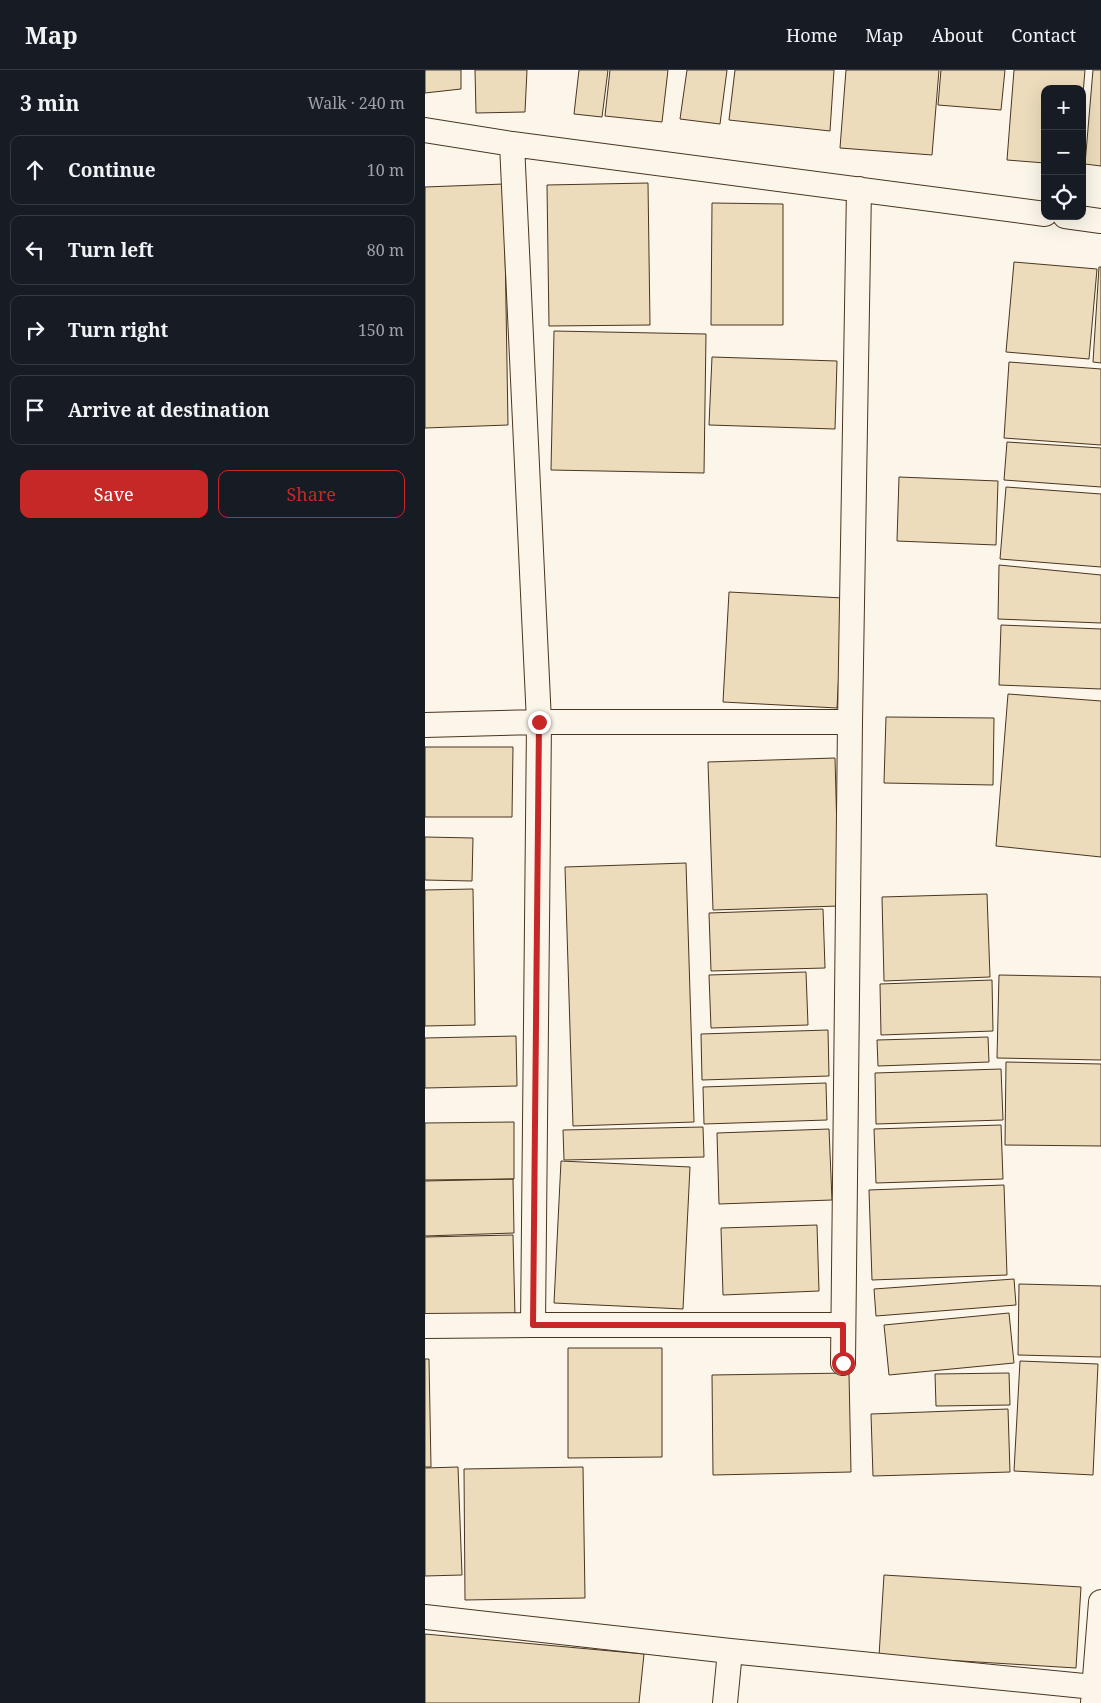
<!DOCTYPE html>
<html lang="en">
<head>
<meta charset="utf-8">
<style>
  :root { --surface:#171b24; --page:#20242c; --text:#f1f3f6; --muted:#9ea1a6; --line:#363941; --accent:#c62828 }
  body { margin:0; font-family:"Noto Serif",serif; background:var(--page); color:var(--text) }
  .controls { position:absolute; right:15px; top:15px; display:grid; overflow:hidden; border-radius:10px; box-shadow:0 5px 20px #0002 }
  .controls button { width:45px; height:45px; display:grid; place-items:center; padding:0; border:0; border-bottom:1px solid var(--line); background:var(--surface); color:var(--text); font:25px sans-serif }
  .stop { position:absolute; width:15px; height:15px; margin:-11px; border:4px solid #c62828; border-radius:50%; background:#fff }
  .stop.end { background:#c62828; border-color:#fff; box-shadow:0 1px 5px #0008 }
  .list { margin:0; padding:0; list-style:none }
  h2 { display:flex; justify-content:space-between; align-items:center; height:65px; margin:0; padding:0 20px; font-size:21px }
  h2 small { font-size:16px; font-weight:400; color:var(--muted) }
  .list li { display:grid; grid-template-columns:32px 1fr auto; gap:15px; align-items:center; box-sizing:border-box; height:70px; margin:0 10px 10px; padding:0 10px; border:1px solid var(--line); border-radius:10px }
  .list b { display:block; font-size:19px; white-space:nowrap }
  .list em { font-size:16px; font-style:normal; color:var(--muted) }
  .actions { display:flex; gap:10px; padding:15px 20px }
  .actions a { flex:1; padding:11px 0; border:1px solid var(--accent); border-radius:10px; text-align:center; font-size:18px; color:var(--accent) }
  .actions .main { background:var(--accent); color:#fff }
  .icon { flex:none; width:28px; height:28px; fill:none; stroke:currentColor; stroke-width:2; stroke-linecap:round; stroke-linejoin:round }
  .map { position:relative; flex:none; width:676px; height:1633px; overflow:hidden }
  header { display:flex; align-items:center; gap:30px; box-sizing:border-box; height:70px; padding:0 25px; background:var(--surface); border-bottom:1px solid var(--line) }
  header strong { font-size:24px }
  nav { display:flex; gap:28px; margin-inline-start:auto; font-size:18px }
  main { display:flex }
  aside { flex:1; background:var(--surface) }
  .map>svg:first-child { display:block }
</style>
</head>
<body>
<header>
<strong>Map</strong>
<nav><a>Home</a><a>Map</a><a>About</a><a>Contact</a></nav>
</header>
<main>
<aside>
<h2>3 min<small>Walk · 240 m</small></h2>
<ul class="list">
<li><svg class="icon" aria-label="ahead" viewBox="0 0 24 24"><path d="M12 20V5M6 11l6-6 6 6"/></svg><div><b>Continue</b></div><em>10 m</em></li>
<li><svg class="icon" aria-label="left" viewBox="0 0 24 24"><path d="M17 20v-9H6M10 6l-5 5 5 5"/></svg><div><b>Turn left</b></div><em>80 m</em></li>
<li><svg class="icon" aria-label="right" viewBox="0 0 24 24"><path d="M7 20v-9h11M14 6l5 5-5 5"/></svg><div><b>Turn right</b></div><em>150 m</em></li>
<li><svg class="icon" aria-label="arrive" viewBox="0 0 24 24"><path d="M6 21V4h12l-3 4 3 4H6"/></svg><div><b>Arrive at destination</b></div></li>
</ul>
<div class="actions"><a class="main">Save</a><a>Share</a></div>
</aside>
<div class="map">
<svg width="676" height="1633" viewBox="0 0 676 1633">
  <rect width="100%" height="100%" fill="#fbf6e9"/>
  <path fill="#ecdcbc" stroke="#4a3520" d="M0,0H36V19L0,23Z
    M50,0H102L100,42L51,43Z
    M154,0H183L177,47L149,44Z
    M185,0H243L237,52L180,46Z
    M262,0H302L295,54L255,49Z
    M310,0H409L405,61L304,50Z
    M421,0H514L507,85L415,78Z
    M516,0H580L576,40L513,35Z
    M589,0H660L657,36V19H620V93L582,90Z
    M668,0H676V96L660,94Z
    M223,113L225,255L124,256L122,115Z
    M79,114L83,355L0,358V117Z
    M287,133L358,134V255H286Z
    M589,192L672,199L664,289L581,282Z
    M674,197H676V293L668,292Z
    M129,261L281,264L279,403L126,400Z
    M287,287L412,291L410,359L284,355Z
    M584,292L676,299V375L579,368Z
    M582,372L676,378V417L579,410Z
    M474,407L573,411L571,475L472,471Z
    M581,417L676,424V497L575,489Z
    M574,495L676,505V553L573,549Z
    M304,522L418,528L412,638L298,632Z
    M576,555L676,559V619L574,615Z
    M583,624L676,631V787L571,776Z
    M461,647L569,648L568,715L459,713Z
    M0,677H88L87,747H0Z
    M410,688L414,836L288,840L283,692Z
    M0,767L48,768L47,811L0,810Z
    M261,793L269,1052L148,1056L140,797Z
    M48,819L50,955L0,956V820Z
    M562,824L565,907L459,911L457,827Z
    M398,839L400,898L286,901L284,843Z
    M381,902L383,955L286,958L284,905Z
    M574,905L676,907V990L572,988Z
    M567,910L568,961L456,965L455,914Z
    M403,960L404,1006L277,1010L276,964Z
    M91,966L92,1016L0,1018V968Z
    M563,967L564,992L453,996L452,970Z
    M581,992L676,994V1076L580,1075Z
    M576,999L578,1050L451,1054L450,1003Z
    M401,1013L402,1050L279,1054L278,1017Z
    M89,1052V1109L0,1110V1053Z
    M576,1055L578,1109L451,1113L449,1059Z
    M278,1057L279,1087L139,1090L138,1060Z
    M404,1059L407,1130L294,1134L292,1063Z
    M136,1091L265,1097L258,1239L129,1233Z
    M88,1109L89,1163L0,1166V1111Z
    M579,1115L582,1205L447,1210L444,1120Z
    M392,1155L394,1221L298,1225L296,1158Z
    M88,1165L90,1247L0,1249V1167Z
    M589,1209L591,1235L451,1246L449,1219Z
    M594,1214L676,1216V1287L593,1285Z
    M584,1243L589,1293L464,1305L459,1255Z
    M143,1278H237V1387L143,1388Z
    M0,1289H4L6,1397H0Z
    M595,1291L673,1294L668,1405L589,1401Z
    M424,1303L426,1402L288,1405L287,1305Z
    M584,1303L585,1335L511,1336L510,1304Z
    M583,1339L585,1402L448,1406L446,1344Z
    M33,1397L37,1505L0,1506V1398Z
    M158,1397L160,1528L40,1530L39,1399Z
    M459,1505L656,1517L651,1598L454,1586Z
    M0,1564L219,1584L214,1633H0Z"/>
  <g fill="none" stroke-linecap="round" stroke-linejoin="round">
    <g stroke="#4a3520" stroke-width="26">
      <path id="minor" d="M0,60L87,74L620,144
        M87,74L114,652H425
        M640,146L676,151
        M0,655L114,652L108,1255L0,1256
        M108,1255H418
        M418,1293L425,652L434,119
        M0,1547L305,1581L669,1617
        M300,1633L305,1581
        M668,1633L676,1532"/>
    </g>
    <use href="#minor" stroke="#fbf6e9" stroke-width="24"/>
  </g>
  <g fill="none" stroke-linecap="round" stroke-linejoin="round">
    <path stroke="#c62828" stroke-width="6" d="M114,652L108,1255H418V1293"/>
  </g>
</svg>
<div class="controls">
<button>+</button>
<button>−</button>
<button><svg class="icon" aria-label="locate" viewBox="0 0 24 24"><circle cx="12" cy="12" r="6"/><path d="M12 2v4M12 18v4M2 12h4M18 12h4"/></svg></button>
</div>
<div class="stop" style="left:418px;top:1293px"></div>
<div class="stop end" style="left:114px;top:652px"></div>
</div>
</main>
</body>
</html>
